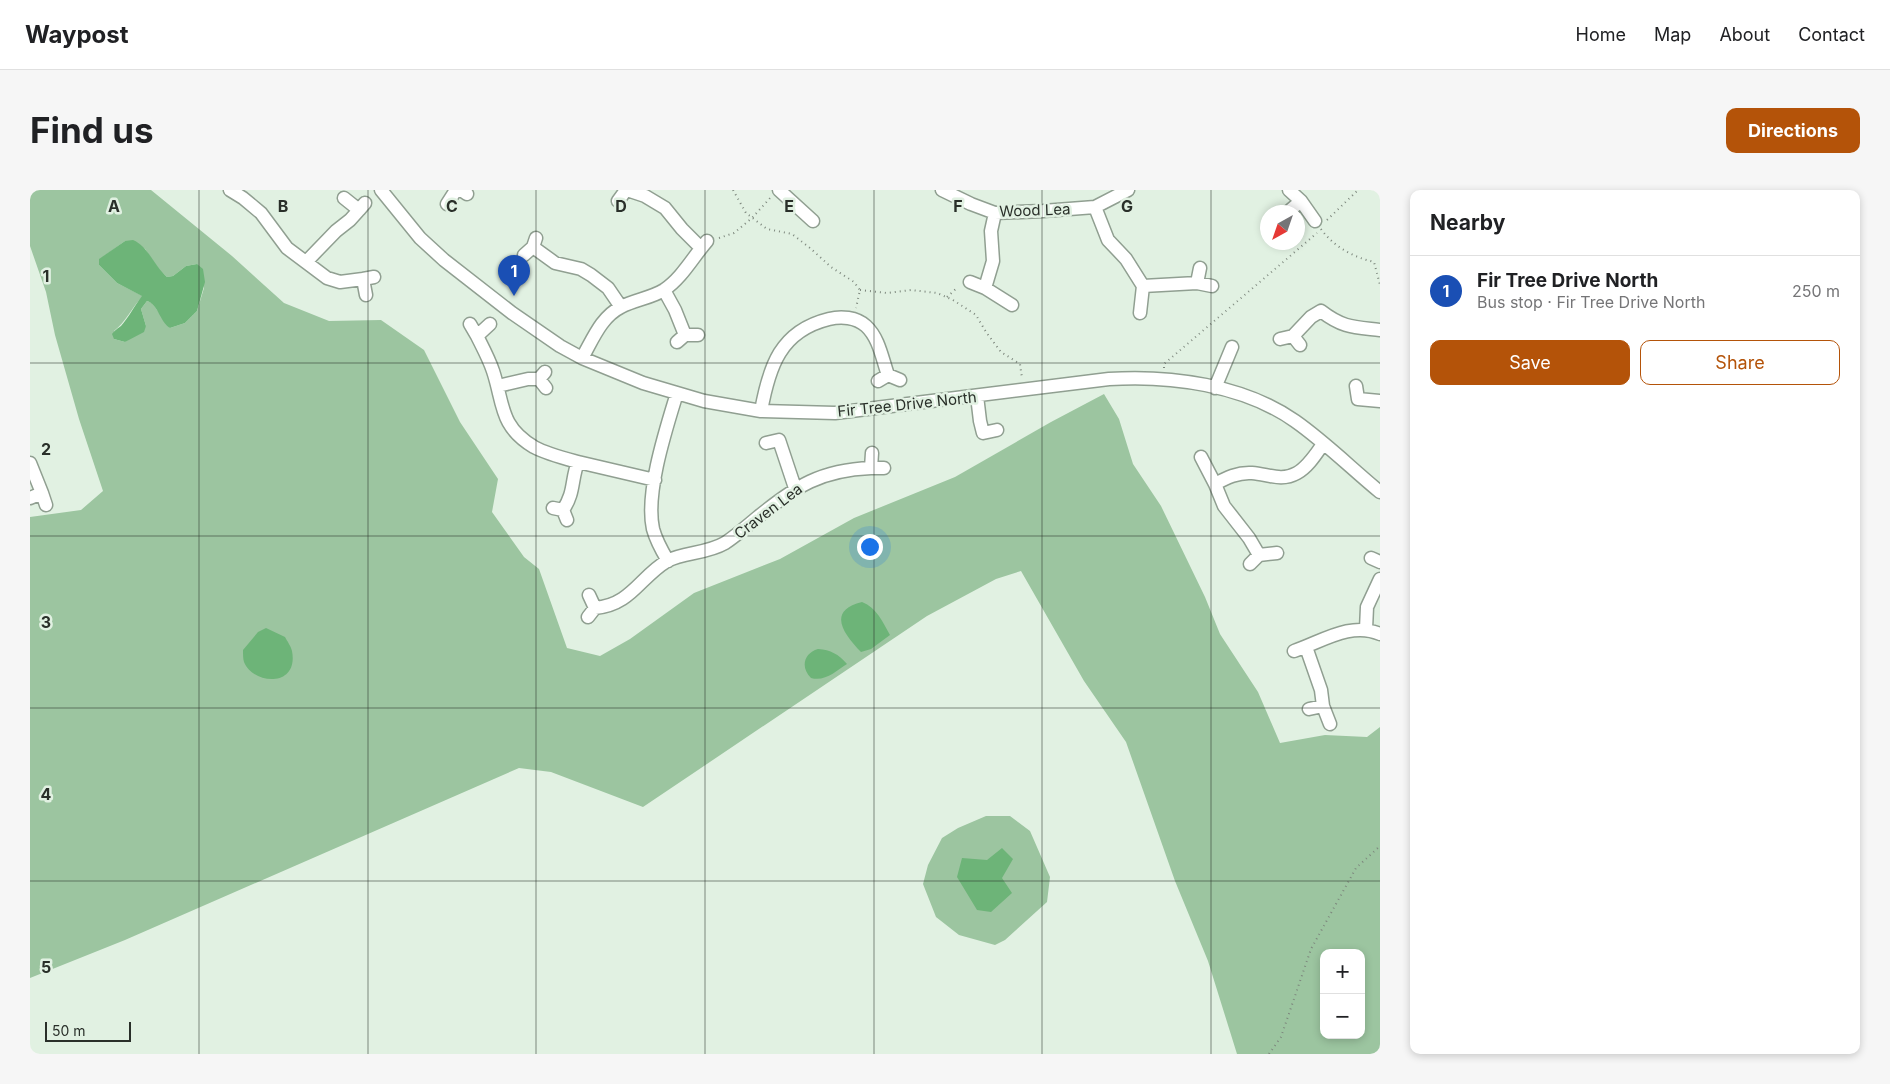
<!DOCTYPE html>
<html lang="en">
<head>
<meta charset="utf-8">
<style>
  :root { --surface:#fff; --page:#f6f6f6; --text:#202124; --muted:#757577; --line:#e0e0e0; --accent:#b45309 }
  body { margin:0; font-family:Inter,sans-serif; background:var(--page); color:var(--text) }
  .controls { position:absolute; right:15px; bottom:15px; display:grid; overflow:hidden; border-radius:10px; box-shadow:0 2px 8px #0003 }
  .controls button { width:45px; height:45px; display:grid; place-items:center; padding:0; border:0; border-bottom:1px solid var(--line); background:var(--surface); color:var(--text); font:25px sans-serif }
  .compass { position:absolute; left:1230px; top:15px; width:45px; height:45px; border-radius:50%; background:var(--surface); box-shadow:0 2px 8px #0003; rotate:220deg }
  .scale { position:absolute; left:15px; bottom:12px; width:86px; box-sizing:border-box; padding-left:5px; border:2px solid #292f29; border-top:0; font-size:14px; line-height:18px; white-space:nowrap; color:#292f29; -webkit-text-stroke:4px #e1f1e2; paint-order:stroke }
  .you { position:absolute; left:839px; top:356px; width:18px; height:18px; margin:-12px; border:4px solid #fff; border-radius:50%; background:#1a73e8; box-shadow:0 0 0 8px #1a73e833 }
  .badge { display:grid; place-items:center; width:32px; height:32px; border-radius:50%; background:var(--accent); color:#fff; font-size:16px; font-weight:700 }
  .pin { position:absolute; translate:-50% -41px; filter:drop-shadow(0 1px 2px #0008) }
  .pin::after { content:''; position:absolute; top:26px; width:18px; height:15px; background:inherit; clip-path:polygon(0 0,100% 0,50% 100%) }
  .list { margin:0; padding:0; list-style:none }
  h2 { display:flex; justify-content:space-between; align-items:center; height:65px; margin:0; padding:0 20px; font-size:21px }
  h2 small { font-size:16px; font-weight:400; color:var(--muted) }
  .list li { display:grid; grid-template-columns:32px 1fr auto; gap:15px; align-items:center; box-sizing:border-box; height:70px; padding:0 20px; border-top:1px solid var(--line) }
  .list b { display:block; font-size:19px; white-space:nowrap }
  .list p { margin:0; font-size:16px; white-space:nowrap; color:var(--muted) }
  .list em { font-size:16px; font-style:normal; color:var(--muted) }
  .actions { display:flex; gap:10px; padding:15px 20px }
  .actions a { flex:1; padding:11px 0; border:1px solid var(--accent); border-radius:10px; text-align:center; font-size:18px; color:var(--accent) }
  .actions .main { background:var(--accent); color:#fff }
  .map { position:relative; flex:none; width:1350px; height:864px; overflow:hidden; border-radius:10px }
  header { display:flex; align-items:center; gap:30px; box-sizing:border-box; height:70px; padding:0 25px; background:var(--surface); border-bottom:1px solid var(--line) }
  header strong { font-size:24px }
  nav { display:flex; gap:28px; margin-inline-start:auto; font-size:18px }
  .intro { display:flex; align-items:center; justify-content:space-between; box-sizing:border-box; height:120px; padding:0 30px }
  h1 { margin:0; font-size:35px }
  .button { padding:12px 22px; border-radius:10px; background:var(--accent); color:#fff; font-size:18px; font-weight:700 }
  main { display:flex; gap:30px; padding:0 30px }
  aside { flex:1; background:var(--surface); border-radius:10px; box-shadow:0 2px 8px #0003 }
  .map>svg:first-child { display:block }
</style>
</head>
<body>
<header>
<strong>Waypost</strong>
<nav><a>Home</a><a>Map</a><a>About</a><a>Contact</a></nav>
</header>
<div class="intro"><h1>Find us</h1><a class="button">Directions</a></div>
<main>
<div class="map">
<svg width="1350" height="864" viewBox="0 0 1350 864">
  <rect width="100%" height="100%" fill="#e1f1e2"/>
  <path fill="#9cc5a0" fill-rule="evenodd" d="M0,0H121L202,66L254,113L299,131L351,130L394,160L430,232L468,289L462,322L494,367L509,379L537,458L570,466L600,449L664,403L750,369L824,328L925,287L1021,232L1074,204L1089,229L1103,274L1131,316L1175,407L1190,444L1228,502L1250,553L1295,545L1337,547L1350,537V864H1207L1178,771L1145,691L1096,552L1054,491L991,381L966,389L897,426L613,617L521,582L489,578L95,750L0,788V327L51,320L73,301L49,229L25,145L16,102L0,56ZM95,51L115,59L130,81L137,87L143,86L156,76L167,74L174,98L167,121L155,133L140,138L122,113L117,111L111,119L116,136L95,152L84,149V141C96,132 102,117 113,106L87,93L69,75L70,69ZM1294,763H1331V845H1294Z
    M956,626H980L1000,641L1020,687L1017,712L975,750L965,755L929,745L906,727L893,694L898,675L912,648L928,638Z"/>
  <path fill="#6db478" d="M103,50C119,57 124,76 137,87L143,86L156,76L167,74L173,79L175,92L167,121L155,133L140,138C130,132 128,114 117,111L111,119L116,136L114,142L95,152L84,149L82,144C85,140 87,139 91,136C99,127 105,115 112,106L87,93L69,75V69L95,51Z
    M832,412C847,418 852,431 860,445L841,459L831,462C814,444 796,421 832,412Z
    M236,438L255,447C257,451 261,456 262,461C269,498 223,495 214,472C213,469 213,464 213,460L228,442Z
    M788,459C801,460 808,464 817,474C806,481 795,492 781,488C770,477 774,463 788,459Z
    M972,658L983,669L972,688L982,703L961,722L947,720L927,687L932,668L957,670Z"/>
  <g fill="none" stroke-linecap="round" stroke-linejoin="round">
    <g stroke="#909f91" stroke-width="15">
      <path id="minor" d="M200,0L213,8L231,23L257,58L297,88L310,92L333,89
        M351,0L390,48L414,70L482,123L530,156L552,168L613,193L674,211L731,221L805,223L1079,189C1140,185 1214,195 1265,231C1295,252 1322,279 1350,302
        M431,0L437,4
        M597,0L615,6L635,18L652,39L671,58
        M749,0L783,31
        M912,0L941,14L965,23L1013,21L1065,17L1098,0
        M1259,0L1271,11L1285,31
        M314,8L329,20L335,13
        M588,11L596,0
        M417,14L426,0
        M1065,17L1078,50L1096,69L1113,96L1167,93L1182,96
        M1258,22L1271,11
        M503,57L525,73L551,79L561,85L578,98L591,117
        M494,65L503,57L506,48
        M276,72L306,41L320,30L329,20
        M940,92L955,98L982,115
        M1167,93L1170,78
        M955,98L963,71L961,41L965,23
        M634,100L645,120L655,145
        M336,105L333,89L344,87
        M1110,123L1113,96
        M440,134L447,146L460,134
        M447,146C453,158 459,169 463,181C474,214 469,236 504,257C517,264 533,268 548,272C541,290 545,302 533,320
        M1263,146L1281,127L1291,121C1313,138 1324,137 1350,140
        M1250,149L1263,146L1270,155
        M647,152L655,145H668
        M552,168C563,149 571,127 591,117C604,110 621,108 634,100C652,88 663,67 677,51
        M515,182L509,189L516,198
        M848,191L858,185L870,190
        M468,196L498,189H509
        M1326,196L1328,209L1350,211
        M1185,198L1202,157
        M947,206L950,231L953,243L967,240
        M731,221C739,177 750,141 799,129C811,126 826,127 836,136C849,148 852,168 858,185
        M736,253L749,250L765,298
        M842,263L841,278H854
        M1171,267L1185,294
        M548,272L625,290
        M0,273L12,303
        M0,308L12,303L16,315
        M523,318L533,320L537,330
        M1229,365L1219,348L1194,316L1185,294C1196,288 1208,282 1222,283C1238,284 1251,292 1267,283C1278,277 1286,264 1293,254
        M1341,368L1350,372
        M638,371C632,361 626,350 623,339C615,303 636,239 647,203
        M1220,374L1229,365L1247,363
        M565,418C601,415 610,387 637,371C654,362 676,364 695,353C707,345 717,336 728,327C766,296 791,280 841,278
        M558,427L565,418L559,405
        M1336,439L1337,417L1350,389
        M1276,457L1291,500L1293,516
        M1264,461C1291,452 1321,431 1350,444
        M1279,519L1293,516L1300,534"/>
    </g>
    <path stroke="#7d877d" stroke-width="2" stroke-dasharray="1 4" stroke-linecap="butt" d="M703,0L716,23L737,39L762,44L780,58L801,77L824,92L830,100L826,118
      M1297,30L1328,0
      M1291,39C1304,57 1323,67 1344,72L1350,95
      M689,48L704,43L722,28L741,7
      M830,100L857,103L881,100L907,103L923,110L946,125L956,142L971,162L990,174L992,188
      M917,107L928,97
      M1134,178V174L1287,43
      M1239,864L1251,847L1281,759L1326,678L1350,656"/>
    <use href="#minor" stroke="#fff" stroke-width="12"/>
  </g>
  <path fill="none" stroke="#292f29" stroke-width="1" stroke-opacity="0.55" d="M169,0V864M338,0V864M506,0V864M675,0V864M844,0V864M1012,0V864M1181,0V864M0,173H1350M0,346H1350M0,518H1350M0,691H1350"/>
  <g text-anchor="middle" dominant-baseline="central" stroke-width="5" stroke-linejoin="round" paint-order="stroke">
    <g font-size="15" fill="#292f29" stroke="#e1f1e2">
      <text transform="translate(1005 20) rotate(-2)">Wood Lea</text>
      <text transform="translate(877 214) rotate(-6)">Fir Tree Drive North</text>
      <text transform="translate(738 321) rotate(-37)">Craven Lea</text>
    </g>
  </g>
  <g font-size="16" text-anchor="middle" font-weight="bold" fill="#292f29" stroke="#e1f1e2" stroke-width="5" stroke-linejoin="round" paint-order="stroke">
    <text x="84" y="22">A</text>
    <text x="253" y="22">B</text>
    <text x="422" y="22">C</text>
    <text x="591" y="22">D</text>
    <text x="759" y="22">E</text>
    <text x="928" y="22">F</text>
    <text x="1097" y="22">G</text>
    <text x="16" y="92">1</text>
    <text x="16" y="265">2</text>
    <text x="16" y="438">3</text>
    <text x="16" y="610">4</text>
    <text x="16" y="783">5</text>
  </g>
</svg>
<div class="controls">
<button>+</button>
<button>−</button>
</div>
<svg class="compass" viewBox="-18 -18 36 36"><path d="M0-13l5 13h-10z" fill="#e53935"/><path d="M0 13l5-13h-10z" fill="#757577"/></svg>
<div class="scale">50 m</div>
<div class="you"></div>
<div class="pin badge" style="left:484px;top:106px;background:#1a4fb4">1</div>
</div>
<aside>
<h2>Nearby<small></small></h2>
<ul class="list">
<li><span class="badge" style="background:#1a4fb4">1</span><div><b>Fir Tree Drive North</b><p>Bus stop · Fir Tree Drive North</p></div><em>250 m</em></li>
</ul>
<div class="actions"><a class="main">Save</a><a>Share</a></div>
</aside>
</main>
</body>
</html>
